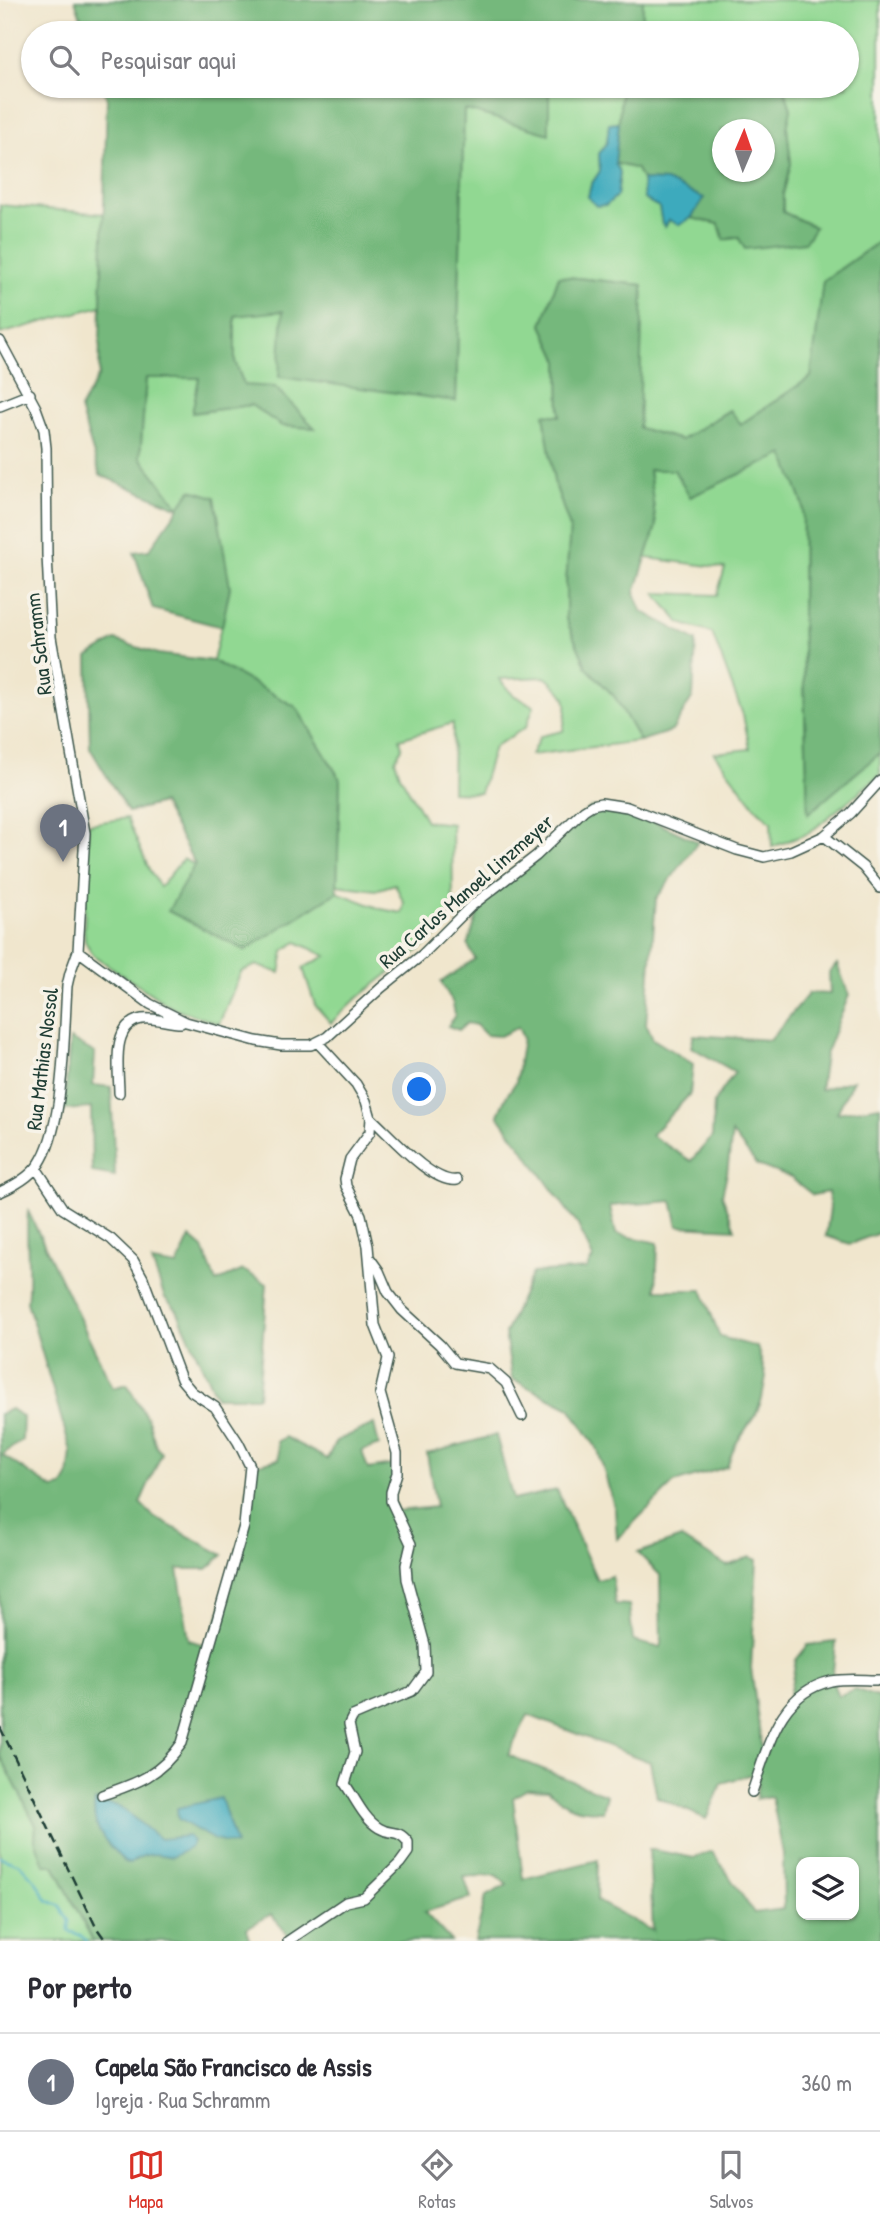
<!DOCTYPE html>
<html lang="pt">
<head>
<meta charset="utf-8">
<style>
  :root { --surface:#fff; --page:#f2f2f3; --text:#2b2b33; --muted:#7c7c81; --line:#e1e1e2; --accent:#d93025 }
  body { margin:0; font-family:"Patrick Hand",sans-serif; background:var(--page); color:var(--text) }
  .controls { position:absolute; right:21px; bottom:21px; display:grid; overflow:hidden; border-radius:14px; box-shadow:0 2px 5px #0004 }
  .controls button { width:63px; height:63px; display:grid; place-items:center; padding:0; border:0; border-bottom:2px solid var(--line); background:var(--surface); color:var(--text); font:35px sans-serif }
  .compass { position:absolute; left:712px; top:119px; width:63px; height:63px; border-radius:50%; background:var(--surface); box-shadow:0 2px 5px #0004; rotate:2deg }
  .you { position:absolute; left:420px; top:1090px; width:24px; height:24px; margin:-18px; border:5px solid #fff; border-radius:50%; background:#1a73e8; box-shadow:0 0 0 10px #1a73e833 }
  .badge { display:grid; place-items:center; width:46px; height:46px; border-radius:50%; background:var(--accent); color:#fff; font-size:23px; font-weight:700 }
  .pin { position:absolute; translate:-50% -58px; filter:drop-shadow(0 2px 4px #0008) }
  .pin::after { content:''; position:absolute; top:37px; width:24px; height:21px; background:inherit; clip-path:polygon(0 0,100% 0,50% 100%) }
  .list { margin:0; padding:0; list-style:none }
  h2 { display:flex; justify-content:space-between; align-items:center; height:91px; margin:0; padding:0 28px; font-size:30px }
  h2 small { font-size:23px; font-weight:400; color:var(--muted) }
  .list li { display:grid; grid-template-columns:46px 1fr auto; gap:21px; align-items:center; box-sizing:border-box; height:98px; padding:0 28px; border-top:2px solid var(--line) }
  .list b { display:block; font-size:26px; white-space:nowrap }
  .list p { margin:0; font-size:23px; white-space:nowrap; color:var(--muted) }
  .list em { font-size:23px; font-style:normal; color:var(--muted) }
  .icon { flex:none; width:38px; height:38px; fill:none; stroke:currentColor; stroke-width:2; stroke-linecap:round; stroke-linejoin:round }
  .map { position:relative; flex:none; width:880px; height:1941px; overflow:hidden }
  .search { position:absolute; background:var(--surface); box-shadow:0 2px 5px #0004; left:21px; right:21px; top:21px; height:77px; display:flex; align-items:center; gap:18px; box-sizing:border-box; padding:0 24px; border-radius:38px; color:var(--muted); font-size:26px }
  .sheet { height:189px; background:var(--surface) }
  nav { display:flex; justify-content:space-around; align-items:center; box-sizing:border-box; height:98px; border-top:2px solid var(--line); background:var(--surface); font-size:19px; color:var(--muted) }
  nav a { display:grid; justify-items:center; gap:4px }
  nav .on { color:var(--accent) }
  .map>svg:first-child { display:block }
</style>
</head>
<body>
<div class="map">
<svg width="880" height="1941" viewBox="0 0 880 1941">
  <rect width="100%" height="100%" fill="#f7f3e8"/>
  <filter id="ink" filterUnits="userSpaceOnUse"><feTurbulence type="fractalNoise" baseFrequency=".0143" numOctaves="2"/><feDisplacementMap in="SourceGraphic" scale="14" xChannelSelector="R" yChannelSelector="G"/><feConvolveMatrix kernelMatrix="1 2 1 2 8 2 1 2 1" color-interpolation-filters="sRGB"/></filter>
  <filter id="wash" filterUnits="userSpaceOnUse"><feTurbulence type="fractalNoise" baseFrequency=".00686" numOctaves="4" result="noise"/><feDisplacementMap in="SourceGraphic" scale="28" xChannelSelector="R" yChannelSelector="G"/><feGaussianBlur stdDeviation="1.57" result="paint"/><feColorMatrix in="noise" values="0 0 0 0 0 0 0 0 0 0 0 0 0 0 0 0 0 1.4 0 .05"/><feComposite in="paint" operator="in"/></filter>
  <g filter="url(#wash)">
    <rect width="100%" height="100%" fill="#f0e6cd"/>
    <path fill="#91d892" stroke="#588a63" stroke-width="2" d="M643,0H880V241L823,281L812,376L741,424L729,410L681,440L639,428L642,285L559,276L542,325L559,361L560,417L545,415L554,481L570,528L566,584V619L587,668L615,697L640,741L531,755L540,736L563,731C568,700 571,698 545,677L499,679L513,695L534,706L526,727L494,747L480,793L452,792L453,723L400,739L402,748L395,760L400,775L426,821L452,824L453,905L448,927L354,1001L331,1023L315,1005L303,968L326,956L297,942L284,950L280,973L256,965L241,972L219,1024L171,1007L93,955L85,941L84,929L88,824L127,818L149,869L160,887L183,859L195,865L169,910L245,950L337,892L381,909L402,913L404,903L395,884L376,890L337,885L340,779L296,707L213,661L230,587L179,508L140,457L146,378H200L192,413L251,405L282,426L244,385L235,361V315L284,311L456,401L464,109L549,133V86H622L619,123L609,124L607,142L599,154L600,171L591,185L588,197L617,196L620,173L615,163L637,169L642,180L644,199L659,206L662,224L666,226L669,219L679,224L691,218L719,224L724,240L814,227L783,212V194L791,163L787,128L791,109L783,86H847V33H642Z
      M0,205L104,214L101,306L0,334Z
      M784,453L803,504L802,613L808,813L880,753V775L809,833L772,847L771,822L757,809L714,753L750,749L743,715L712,633L680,623L655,593L717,595L725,568L646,558L656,526L649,469L674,470L690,497Z
      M0,1755L36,1825L35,1839L54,1865L93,1941H0Z"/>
    <path fill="#74b87c" stroke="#4a7a58" stroke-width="2" fill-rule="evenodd" d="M75,0H643L642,33H86Z
      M103,86H549V134L464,109L456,401L279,377L283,311L235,316V361L244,385L275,387L315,428L282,426L251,405L192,413L199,378H146L140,457L179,507L191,490L215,497L230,587L222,627L153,609L134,552L149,550L179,508L100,475L80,409L99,375L107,99Z
      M622,86H783L791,109L787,128L791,164L783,194V212L815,227L805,242L745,249L738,237L724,240L719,224L691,218L704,199L666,181L642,180L637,169L615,163ZM722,130H764V172H722Z
      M880,241V753L808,814L802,613L803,504L784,454L690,497L674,470H649L656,526L635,593L642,611L696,641L693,696L672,731L640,741L615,697L587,668L566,619V584L570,528L554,481L544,414L560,416L559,361L542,325L559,276L643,285L639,428L681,440L730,410L741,424L811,377L823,281Z
      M115,640L158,654L213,661L296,707L340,779L337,892L245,950L168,911L195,864L162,803L128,812L90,748L88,657Z
      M592,807H615L649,819L698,842L656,899L646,1024L653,1039L693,1064L690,1094L651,1135L691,1161L712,1137L714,1102L735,1072L691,1047L694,1035L770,1040L809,993L830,994L829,973L837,964L849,995L825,1055L820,1090L853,1080L837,1113L880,1106L879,1233L850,1244L826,1236L830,1208L828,1192L813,1195L791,1178L757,1165L732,1133L727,1173L722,1195L735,1229L678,1226L672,1201L610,1206L616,1234L658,1243L656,1290H702L720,1337L757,1347L766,1376L762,1399L756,1414L735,1445L727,1467L674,1483L617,1539L615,1510L598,1450L570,1408L512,1379L505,1334L532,1273L586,1269L593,1258L578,1225L498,1115L506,1097L516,1082L523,1038L518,1027L500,1036L486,1035L476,1025L467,1023L459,1030L448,1026L455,1015L453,1003L441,982L475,959L468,945L477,916L471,909L550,849L586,811Z
      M70,1039L95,1053L93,1085L111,1087L115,1176L92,1172L91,1108L64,1110Z
      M28,1211L113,1388L127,1384L148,1420L156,1446L162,1453L140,1503L154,1517L223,1555L207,1569H178L189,1640L210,1647L244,1526L250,1466L279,1459L277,1441L285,1437L327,1459L336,1441L374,1424L379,1445L362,1451L368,1469L398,1464L391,1492L397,1511L436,1507L427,1454L496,1435L513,1500L557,1490L597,1580L612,1576L615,1604L629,1605L633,1641L661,1648L660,1575L638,1553L681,1538L727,1566L750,1557L757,1560L751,1668L763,1758L787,1707L796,1660L808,1645L836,1642L832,1681L838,1696L855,1689L880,1698V1941H475L486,1896L507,1885L496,1875L464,1877L471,1898L424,1912L451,1941H303L299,1934L291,1939L271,1914L247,1928L250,1941H93L54,1865H44L35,1839L36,1825L0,1755V1414L11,1409L23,1417L22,1440L2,1455L53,1489L62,1487L68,1477L71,1451L27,1302C31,1272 25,1242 28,1211ZM528,1715L650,1762L657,1797L706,1819L722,1783L759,1772L756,1799L772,1797L783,1853L784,1909L754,1913L712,1851L694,1858L649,1849L653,1931L597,1901L598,1860L523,1879L513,1798L527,1789L548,1790C568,1808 577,1811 603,1811L607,1795L508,1755ZM801,1862H854V1915H801Z
      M190,1237L203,1248L216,1282L243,1270L267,1284L258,1397H216L177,1310L165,1298L152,1262L177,1266Z"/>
    <path fill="#3eaabd" stroke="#2e7478" stroke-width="2" d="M619,123L615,163L620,172L617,196L606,205L596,206L588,197L591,185L600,171L599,154L607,142L609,124Z
      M642,180L666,181L704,198L691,218L679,225L669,220L665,227L662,224L659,207L644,199Z
      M221,1798L236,1845L214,1840L178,1819L177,1808Z
      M95,1801L119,1806L160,1839L188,1836L193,1841L190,1848L172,1857C155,1853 144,1852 130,1864L124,1862C107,1842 90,1830 95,1801Z"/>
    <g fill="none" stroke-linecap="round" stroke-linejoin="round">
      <path stroke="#3eaabd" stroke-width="2.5" d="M0,1857L20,1864L35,1880L47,1900L60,1906L69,1921V1931L80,1935L87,1941"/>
    </g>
  </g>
  <g filter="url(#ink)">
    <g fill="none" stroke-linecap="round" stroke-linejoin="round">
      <g stroke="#3e564b" stroke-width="12">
        <path id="minor" d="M0,341L36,408L44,430L46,448L47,555L51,637L85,833L78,951L70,973L67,986C64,1033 64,1120 42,1159C34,1175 16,1185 0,1192
          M0,406L30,394
          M824,836L863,867L880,888
          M78,951L150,1004L186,1022L256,1041L281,1045H311L327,1037L381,988L422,955L470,907L536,856L584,810L592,805L601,803L627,807L737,850L764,857L791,851L824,836L851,813L880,781
          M119,1093C119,1070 110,1024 142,1019C154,1017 168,1023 181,1023
          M371,1118C390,1135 432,1184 457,1180
          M36,1168L63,1209L111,1239L133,1260L143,1278L181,1379L192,1392L215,1407L238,1442L250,1466L244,1526L182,1743C160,1775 138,1783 102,1795
          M369,1257L379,1271L388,1292L402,1310L440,1345L455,1363L490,1369L506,1383L522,1416
          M752,1792C768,1748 778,1693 831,1681C846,1678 864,1680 880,1680
          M288,1941L346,1902L364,1898L400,1863L408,1852V1842C397,1828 392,1836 379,1828C364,1819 355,1798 345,1784L355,1752L349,1724L353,1716L412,1691L426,1672L425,1645L407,1579L406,1565L411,1544L391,1501V1492L397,1473V1453L380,1393L388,1358L375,1325L368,1246L361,1215L346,1186L345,1179L350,1159L370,1132L371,1118L366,1101L356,1084L318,1043"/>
      </g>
      <use href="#minor" stroke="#fff" stroke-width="9"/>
      <path stroke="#1f3d34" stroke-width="2.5" stroke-dasharray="10 5" stroke-linecap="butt" d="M0,1727L96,1927L106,1941"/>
    </g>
  </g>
  <g text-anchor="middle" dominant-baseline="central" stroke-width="7" stroke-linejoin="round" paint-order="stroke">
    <g font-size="21" fill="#1f3d34" stroke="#f7f3e8">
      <text transform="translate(38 644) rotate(-97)">Rua Schramm</text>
      <text transform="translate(466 891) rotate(-41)">Rua Carlos Manoel Linzmeyer</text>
      <text transform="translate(42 1059) rotate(-83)">Rua Mathias Nossol</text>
    </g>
  </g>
</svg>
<div class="controls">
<button><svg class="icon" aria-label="layers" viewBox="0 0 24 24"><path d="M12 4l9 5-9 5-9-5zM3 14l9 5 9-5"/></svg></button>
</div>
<svg class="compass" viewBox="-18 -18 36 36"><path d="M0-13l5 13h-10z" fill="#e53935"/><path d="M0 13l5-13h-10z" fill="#7c7c81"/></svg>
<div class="you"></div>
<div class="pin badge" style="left:63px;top:862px;background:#6b7280">1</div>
<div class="search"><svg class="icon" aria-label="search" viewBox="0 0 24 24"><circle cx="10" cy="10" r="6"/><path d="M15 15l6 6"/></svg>Pesquisar aqui</div>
</div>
<section class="sheet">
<h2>Por perto<small></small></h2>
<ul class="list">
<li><span class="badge" style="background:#6b7280">1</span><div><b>Capela São Francisco de Assis</b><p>Igreja · Rua Schramm</p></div><em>360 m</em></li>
</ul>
</section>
<nav>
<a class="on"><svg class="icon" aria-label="map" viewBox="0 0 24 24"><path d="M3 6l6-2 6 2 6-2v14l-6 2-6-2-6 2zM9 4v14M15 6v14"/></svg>Mapa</a>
<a><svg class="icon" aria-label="directions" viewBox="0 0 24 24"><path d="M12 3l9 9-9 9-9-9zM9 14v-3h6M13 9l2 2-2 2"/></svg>Rotas</a>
<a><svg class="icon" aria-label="saved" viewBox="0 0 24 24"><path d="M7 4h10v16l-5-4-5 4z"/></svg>Salvos</a>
</nav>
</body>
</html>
